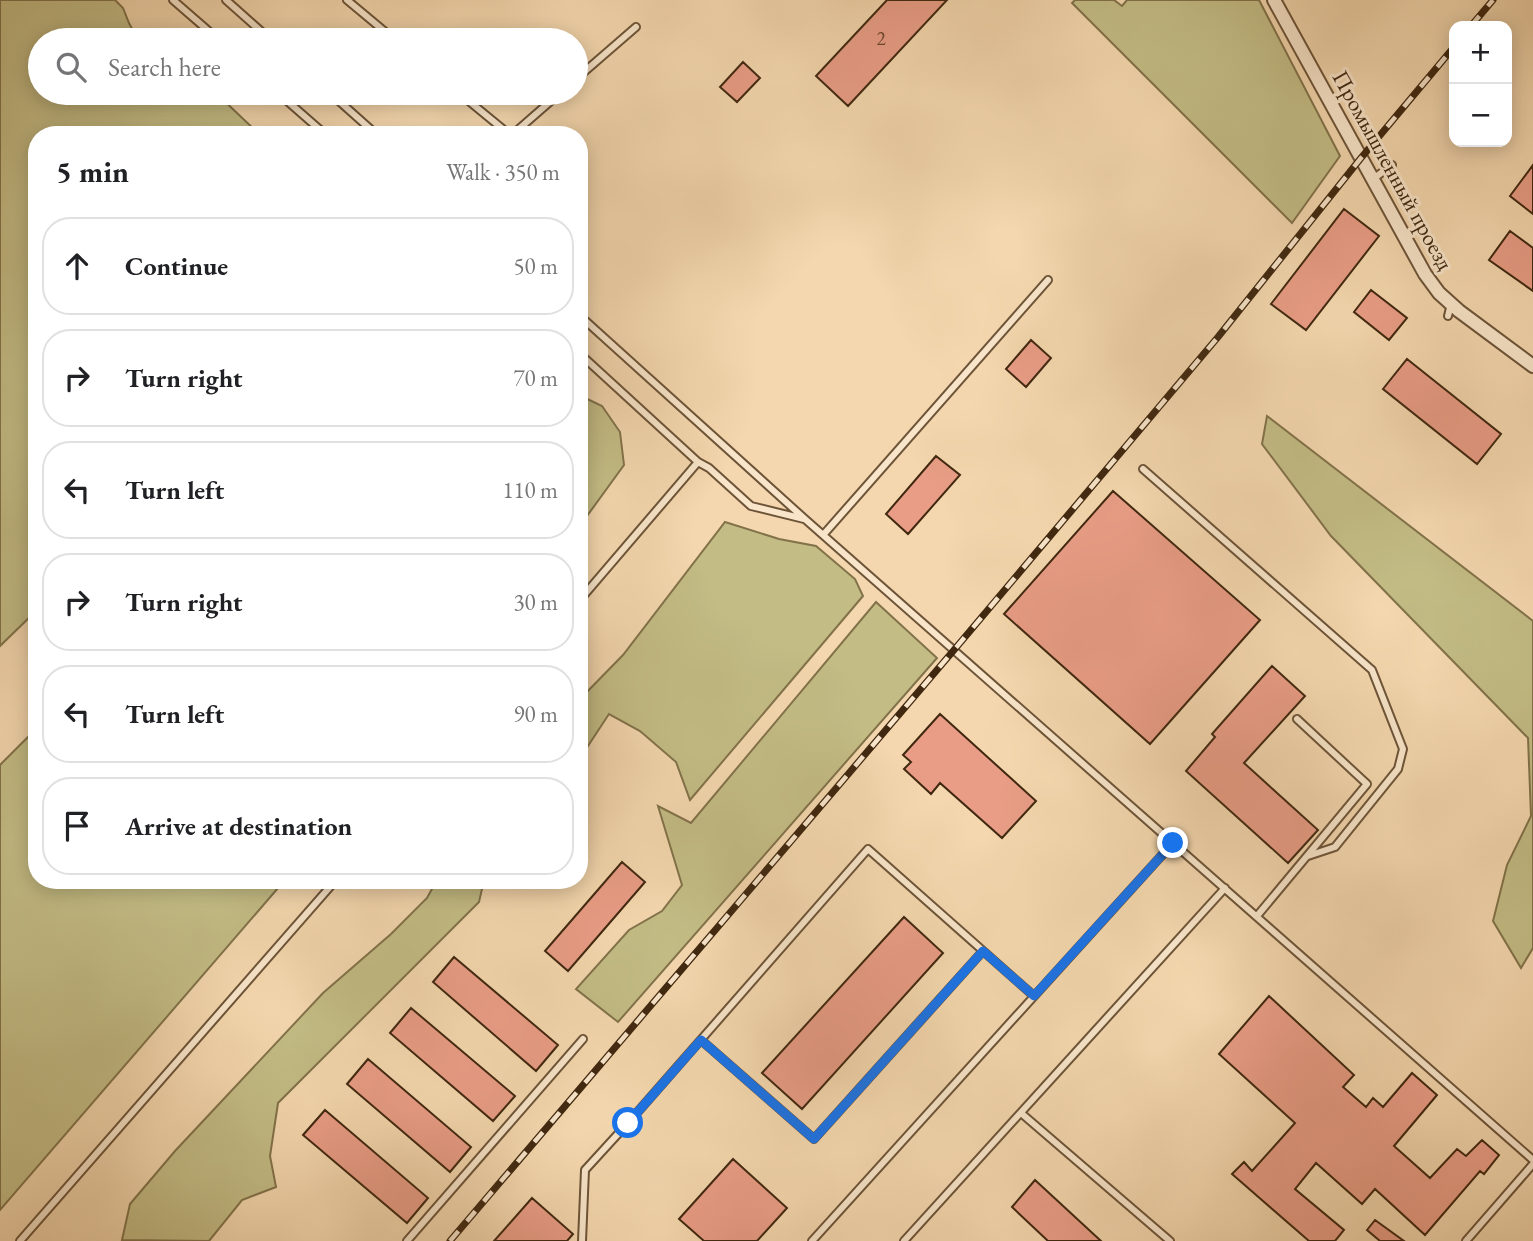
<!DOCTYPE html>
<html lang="en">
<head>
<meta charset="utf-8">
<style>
  :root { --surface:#fff; --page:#f6f6f6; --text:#202124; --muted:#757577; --line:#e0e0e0 }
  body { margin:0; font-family:"EB Garamond",serif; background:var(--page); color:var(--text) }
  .controls { position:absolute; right:21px; top:21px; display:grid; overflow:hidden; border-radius:14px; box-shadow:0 4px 18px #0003 }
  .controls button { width:63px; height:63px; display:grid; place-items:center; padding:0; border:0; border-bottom:2px solid var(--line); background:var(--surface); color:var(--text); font:35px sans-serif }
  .stop { position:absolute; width:21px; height:21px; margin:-16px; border:5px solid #1a73e8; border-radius:50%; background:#fff }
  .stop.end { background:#1a73e8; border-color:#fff; box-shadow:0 2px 7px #0008 }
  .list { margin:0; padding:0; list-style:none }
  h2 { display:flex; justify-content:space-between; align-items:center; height:91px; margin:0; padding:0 28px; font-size:30px }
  h2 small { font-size:23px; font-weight:400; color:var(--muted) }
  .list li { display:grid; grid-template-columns:46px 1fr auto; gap:21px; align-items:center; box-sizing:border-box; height:98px; margin:0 14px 14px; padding:0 14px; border:2px solid var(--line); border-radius:28px }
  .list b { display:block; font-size:26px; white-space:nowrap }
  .list em { font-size:23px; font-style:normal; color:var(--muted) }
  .icon { flex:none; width:38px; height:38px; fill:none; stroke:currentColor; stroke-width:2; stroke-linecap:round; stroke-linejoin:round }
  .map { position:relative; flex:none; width:1533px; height:1241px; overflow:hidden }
  .search { position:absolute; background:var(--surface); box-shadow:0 4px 18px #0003; left:28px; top:28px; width:560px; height:77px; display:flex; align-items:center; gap:18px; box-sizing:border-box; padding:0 24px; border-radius:38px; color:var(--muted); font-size:26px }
  .panel { position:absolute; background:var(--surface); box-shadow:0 4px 18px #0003; left:28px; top:126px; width:560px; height:763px; border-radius:28px }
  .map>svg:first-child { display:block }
</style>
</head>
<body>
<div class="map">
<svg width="1533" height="1241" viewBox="0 0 1533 1241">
  <rect width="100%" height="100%" fill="#f4d7ae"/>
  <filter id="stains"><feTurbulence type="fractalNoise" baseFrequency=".00286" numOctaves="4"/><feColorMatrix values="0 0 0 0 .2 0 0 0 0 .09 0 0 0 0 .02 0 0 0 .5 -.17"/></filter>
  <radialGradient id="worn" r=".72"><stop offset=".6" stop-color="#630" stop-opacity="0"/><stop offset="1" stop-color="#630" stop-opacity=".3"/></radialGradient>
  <path fill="#c3bc85" stroke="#82724a" stroke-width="2" d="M0,0H115L123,8L129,23L138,40H40V93H216L260,135H37V610L0,646Z
    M1075,0H1114L1122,6L1127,0H1259L1340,156L1292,223L1072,3Z
    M579,395L602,406L620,432L624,465L579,527Z
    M1267,416L1533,621V948L1521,968L1493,921L1507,865L1531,816L1528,738L1331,536L1262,444Z
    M725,522L779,539L816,546L855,579L863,596L690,800L676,762L640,731L609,714L586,749L579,757V700L623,655Z
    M876,602L937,658L618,1022L576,989L629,930L662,911L682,885L658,806L691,823Z
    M37,728V880H285L0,1210V765Z
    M437,880H484L479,902L278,1103L270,1156L276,1187L242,1200L209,1241L122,1240L130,1204L175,1151L323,993L391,934L427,898Z"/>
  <path fill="#e99d86" stroke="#402810" stroke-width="2" d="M887,0H947L848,106L816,76Z
    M743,62L760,78L737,102L720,87Z
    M1533,165V214L1510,196Z
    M1344,209L1379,236L1306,330L1271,304Z
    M1510,231L1533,248V291L1489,260Z
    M1371,290L1407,318L1389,340L1354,312Z
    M1031,340L1051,358L1026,387L1006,369Z
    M1407,359L1501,434L1477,464L1383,389Z
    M936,456L960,475L908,534L886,514Z
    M1113,491L1260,620L1150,744L1004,614Z
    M1272,666L1305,696L1244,763L1318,830L1288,863L1186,771L1215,737L1212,734Z
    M940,714L1036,801L1002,838L940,783L931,794L904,769L911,762L903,755Z
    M622,862L645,882L568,971L545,951Z
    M904,917L943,953L802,1109L762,1073Z
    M454,957L558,1045L536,1071L433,982Z
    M1269,996L1354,1075L1343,1087L1366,1107L1373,1098L1383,1107L1412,1073L1437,1095L1394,1146L1430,1178L1457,1149L1466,1156L1482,1140L1499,1155L1484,1174L1480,1171L1425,1235L1375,1189L1362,1204L1316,1163L1295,1189L1344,1230L1335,1241H1309L1232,1174L1244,1162L1252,1171L1295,1123L1219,1054Z
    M411,1008L515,1096L493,1121L390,1033Z
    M368,1059L471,1147L450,1172L347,1084Z
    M325,1110L428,1198L407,1223L303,1135Z
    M733,1159L787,1208L757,1241H704L679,1219Z
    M1035,1180L1101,1241H1048L1012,1207Z
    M532,1198L573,1234L567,1241H494Z
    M1375,1220L1404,1241H1380L1367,1230Z"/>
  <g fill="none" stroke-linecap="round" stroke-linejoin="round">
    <g stroke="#6d5438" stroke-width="10">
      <path id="lane" d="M173,0L219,40
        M226,0L271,40
        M347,0L395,40
        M576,79L636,27
        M278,93L326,135
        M330,93L377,135
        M459,93L510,135
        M512,135L560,93
        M1373,179L1392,165
        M579,315L806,520L1533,1160
        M1448,316L1451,304
        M579,353L698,462L709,468L751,506L804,519
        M1143,469L1372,670L1403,749L1398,769L1335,847L1308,856
        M824,534L1048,280
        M579,601L698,462
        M1257,916L1367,784L1297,719
        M701,1040L814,1139L983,951
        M1021,1113L1170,1241
        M20,1241L336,880
        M407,1241L583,1039
        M582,1241L585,1170L628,1123L868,849L1034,996
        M812,1241L1173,843
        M904,1241L1225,888
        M1466,1241L1533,1164"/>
    </g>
    <g stroke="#6d5438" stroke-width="16">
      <path id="street" d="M1274,0L1425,274L1439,293L1459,311L1533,366"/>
    </g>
    <use href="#lane" stroke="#f8e5ca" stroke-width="6"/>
    <use href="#street" stroke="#f8e5ca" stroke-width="12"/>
    <g stroke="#402810" stroke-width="7">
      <path id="rail" d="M1471,26L1493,0
        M450,1241L954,650L1218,337L1361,158L1454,47"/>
    </g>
    <use href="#rail" stroke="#f8e5ca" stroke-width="4.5" stroke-dasharray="13" stroke-linecap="butt"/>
  </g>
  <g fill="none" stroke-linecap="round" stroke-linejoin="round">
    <path stroke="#1a73e8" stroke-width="9" d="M628,1123L701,1040L814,1139L983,951L1034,996L1173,843"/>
  </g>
  <g text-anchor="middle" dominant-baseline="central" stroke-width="6" stroke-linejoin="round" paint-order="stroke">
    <g font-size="19" fill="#6a452e">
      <text x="881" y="38">2</text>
    </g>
    <g font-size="23" fill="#402810" stroke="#f8e5ca">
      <text transform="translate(1393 170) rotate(61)">Промышленный проезд</text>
    </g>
  </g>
  <rect width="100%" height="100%" filter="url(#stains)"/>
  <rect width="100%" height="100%" fill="url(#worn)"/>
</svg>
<div class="controls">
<button>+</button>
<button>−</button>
</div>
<div class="stop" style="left:628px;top:1123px"></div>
<div class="stop end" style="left:1173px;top:843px"></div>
<div class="search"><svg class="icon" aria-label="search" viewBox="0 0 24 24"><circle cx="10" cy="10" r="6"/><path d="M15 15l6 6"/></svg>Search here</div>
<section class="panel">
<h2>5 min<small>Walk · 350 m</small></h2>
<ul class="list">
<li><svg class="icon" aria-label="ahead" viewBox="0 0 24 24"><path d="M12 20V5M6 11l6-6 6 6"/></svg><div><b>Continue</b></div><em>50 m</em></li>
<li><svg class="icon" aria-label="right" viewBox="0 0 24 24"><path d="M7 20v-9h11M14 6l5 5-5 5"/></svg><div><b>Turn right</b></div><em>70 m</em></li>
<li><svg class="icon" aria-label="left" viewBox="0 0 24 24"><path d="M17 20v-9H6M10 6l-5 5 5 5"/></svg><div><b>Turn left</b></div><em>110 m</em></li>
<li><svg class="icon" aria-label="right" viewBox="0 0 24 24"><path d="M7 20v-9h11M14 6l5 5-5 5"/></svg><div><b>Turn right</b></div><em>30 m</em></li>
<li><svg class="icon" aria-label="left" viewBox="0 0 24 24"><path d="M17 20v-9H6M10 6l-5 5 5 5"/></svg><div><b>Turn left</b></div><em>90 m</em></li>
<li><svg class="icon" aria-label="arrive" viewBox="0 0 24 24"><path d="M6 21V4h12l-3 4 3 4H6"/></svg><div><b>Arrive at destination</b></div></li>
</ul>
</section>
</div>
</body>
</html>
